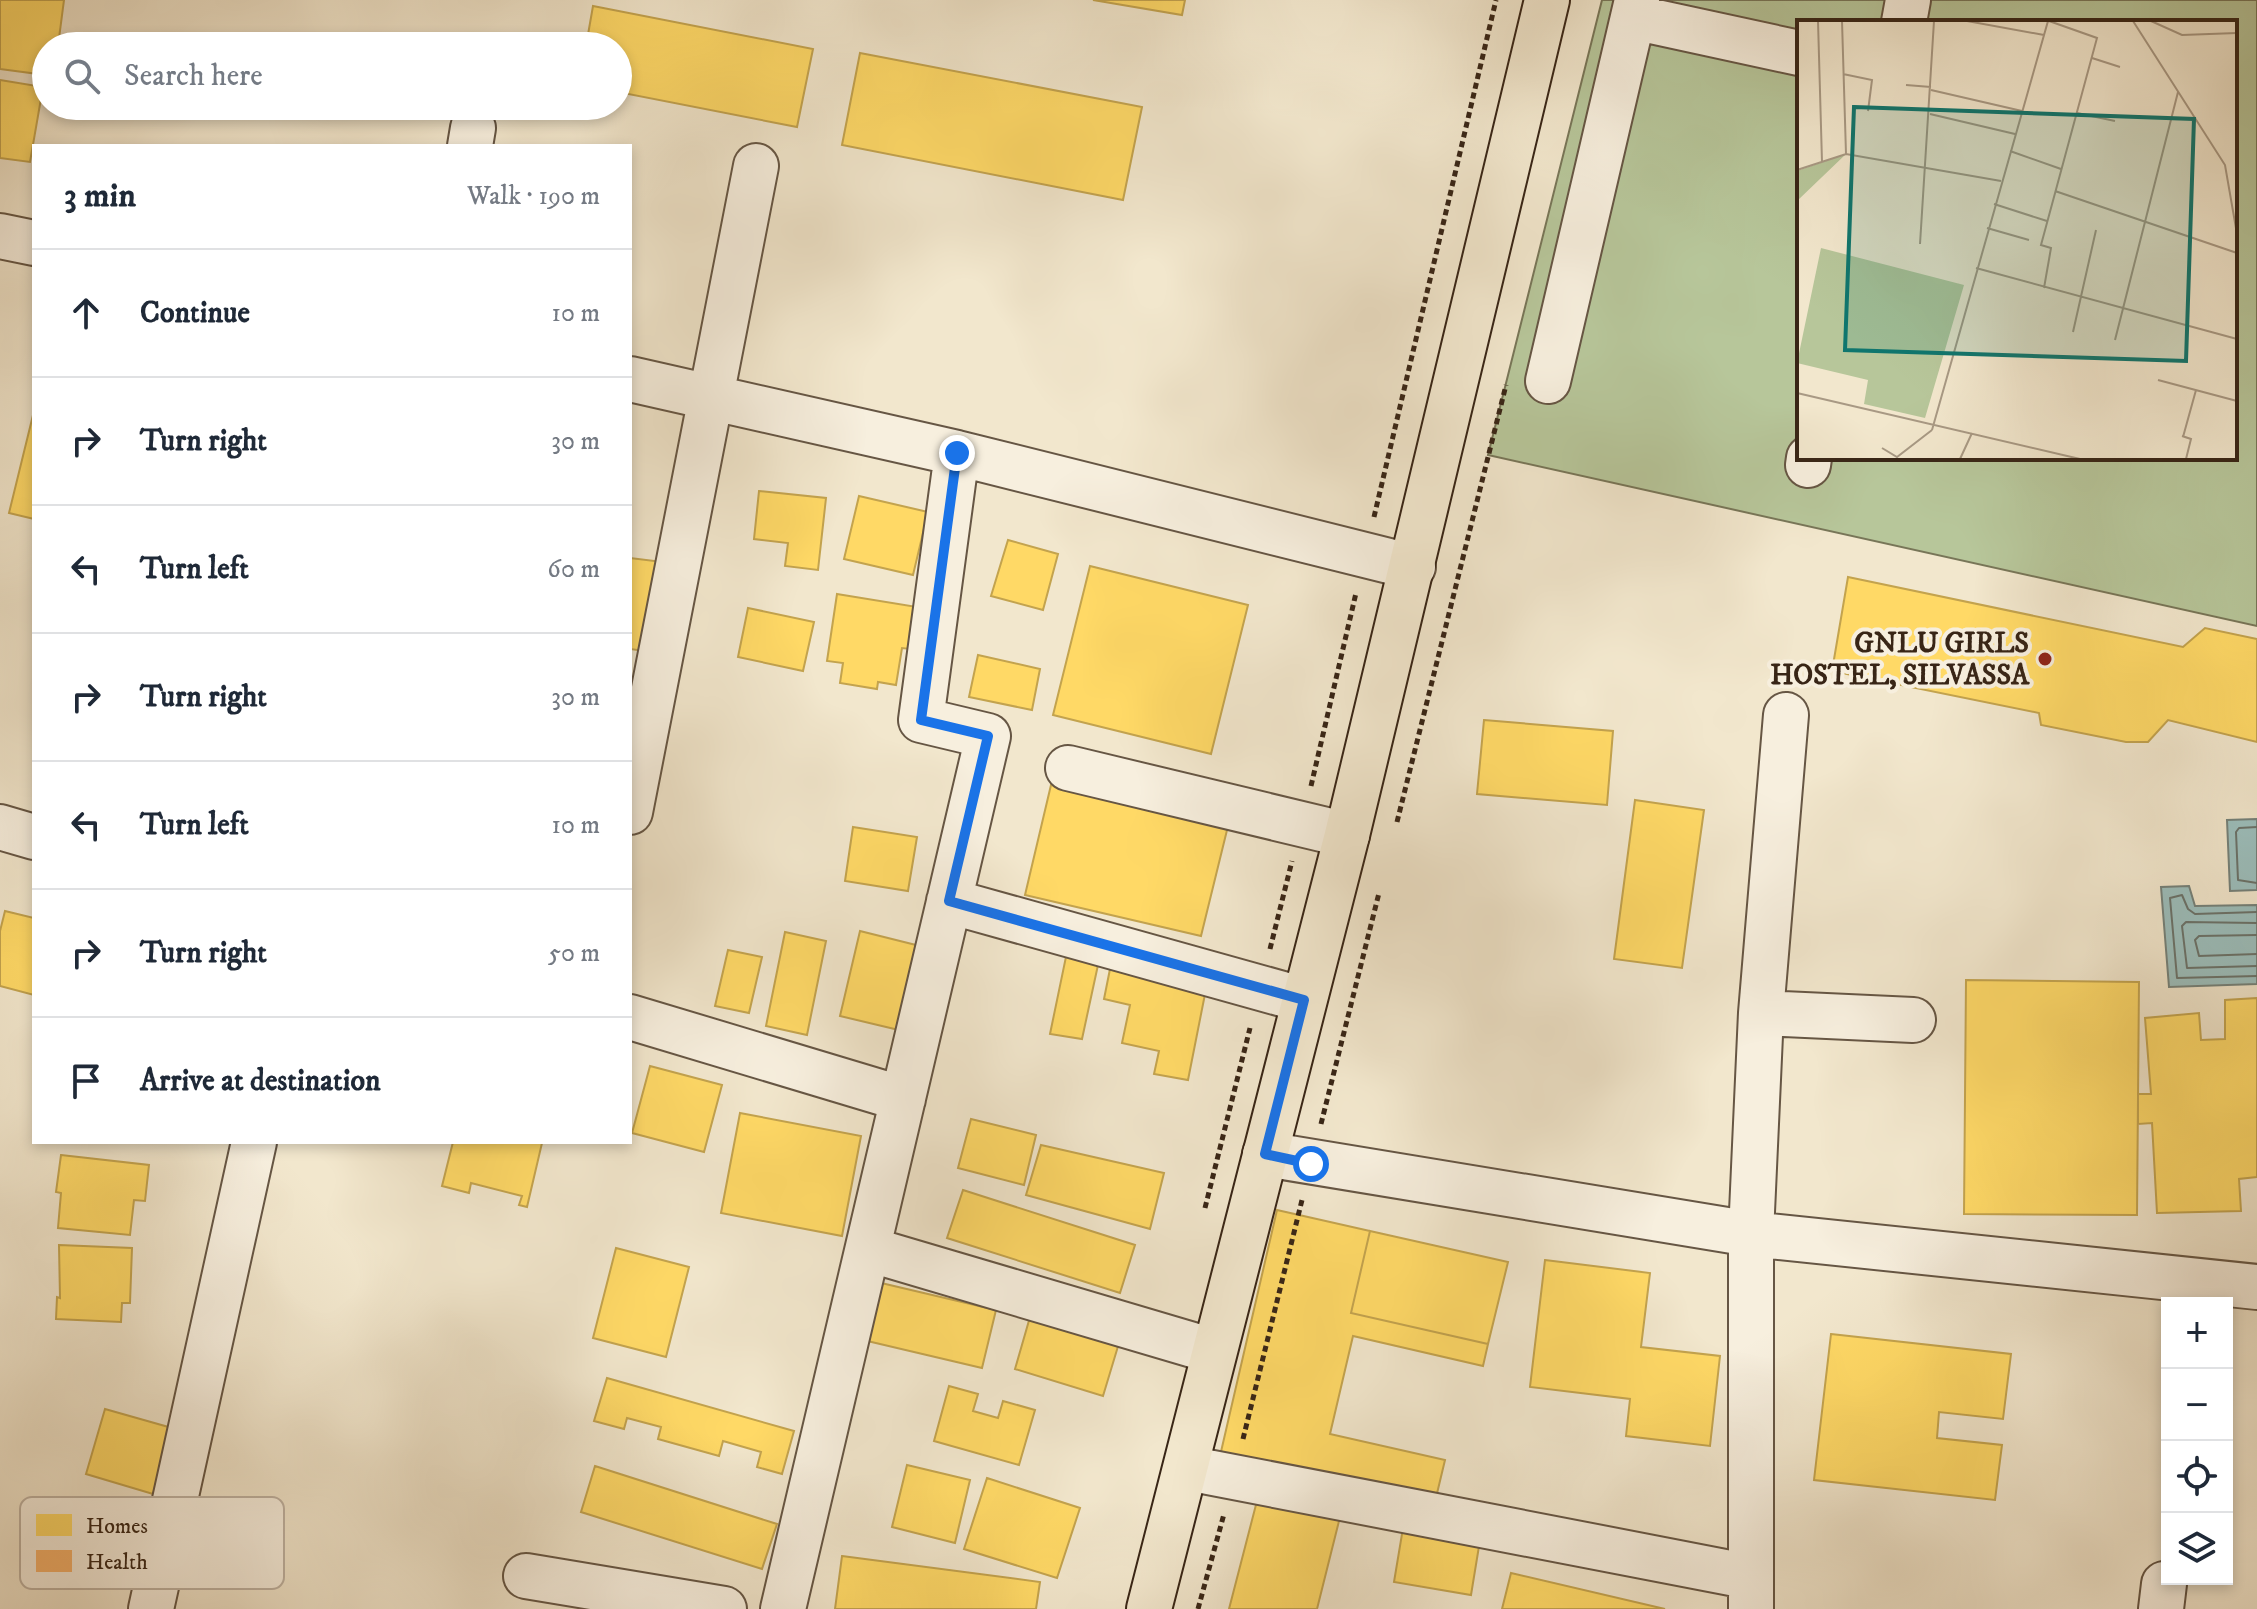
<!DOCTYPE html>
<html lang="en">
<head>
<meta charset="utf-8">
<style>
  :root { --surface:#fff; --page:#f6f6f7; --text:#1f2937; --muted:#747a83; --line:#e0e1e3 }
  body { margin:0; font-family:"IM FELL DW Pica",serif; background:var(--page); color:var(--text) }
  .controls { position:absolute; right:24px; bottom:24px; display:grid; overflow:hidden; border-radius:0px; box-shadow:0 4px 12px #0003 }
  .controls button { width:72px; height:72px; display:grid; place-items:center; padding:0; border:0; border-bottom:2px solid var(--line); background:var(--surface); color:var(--text); font:40px sans-serif }
  .stop { position:absolute; width:24px; height:24px; margin:-18px; border:6px solid #1a73e8; border-radius:50%; background:#fff }
  .stop.end { background:#1a73e8; border-color:#fff; box-shadow:0 2px 8px #0008 }
  .list { margin:0; padding:0; list-style:none }
  h2 { display:flex; justify-content:space-between; align-items:center; height:104px; margin:0; padding:0 32px; font-size:34px }
  h2 small { font-size:26px; font-weight:400; color:var(--muted) }
  .list li { display:grid; grid-template-columns:52px 1fr auto; gap:24px; align-items:center; box-sizing:border-box; height:128px; padding:0 32px; border-top:2px solid var(--line) }
  .list b { display:block; font-size:30px; white-space:nowrap }
  .list em { font-size:26px; font-style:normal; color:var(--muted) }
  .icon { flex:none; width:44px; height:44px; fill:none; stroke:currentColor; stroke-width:2; stroke-linecap:round; stroke-linejoin:round }
  .map { position:relative; flex:none; width:2257px; height:1609px; overflow:hidden }
  .search { position:absolute; background:var(--surface); box-shadow:0 4px 12px #0003; left:32px; top:32px; width:600px; height:88px; display:flex; align-items:center; gap:20px; box-sizing:border-box; padding:0 28px; border-radius:44px; color:var(--muted); font-size:30px }
  .panel { position:absolute; background:var(--surface); box-shadow:0 4px 12px #0003; left:32px; top:144px; width:600px; height:1000px; border-radius:0px }
  .map>svg:first-child { display:block }
</style>
</head>
<body>
<div class="map">
<svg width="2257" height="1609" viewBox="0 0 2257 1609">
  <rect width="100%" height="100%" fill="#f2e7cd"/>
  <filter id="stains"><feTurbulence type="fractalNoise" baseFrequency=".0025" numOctaves="4"/><feColorMatrix values="0 0 0 0 .2 0 0 0 0 .09 0 0 0 0 .02 0 0 0 .5 -.17"/></filter>
  <radialGradient id="worn" r=".72"><stop offset=".6" stop-color="#630" stop-opacity="0"/><stop offset="1" stop-color="#630" stop-opacity=".3"/></radialGradient>
  <path fill="#b7c69a" stroke="#787658" stroke-width="2" fill-rule="evenodd" d="M1602,0H2257V626L1488,455ZM1799,22H2235V458H1799Z"/>
  <path fill="#9cbfbd" stroke="#74817a" stroke-width="2" d="M2257,819V890L2230,891L2227,820Z
    M2189,886L2195,906L2257,905V984L2169,987L2161,887Z"/>
  <path fill="#ffd966" stroke="#c3a34e" stroke-width="2" d="M0,0H64L58,46H46V75L0,69Z
    M1093,0H1185L1182,15Z
    M593,6L813,49L797,127L618,92V46H586Z
    M860,53L1142,107L1123,200L842,145Z
    M0,80L43,87L30,162L0,158Z
    M34,411V519L9,513Z
    M759,491L826,498L818,570L785,566L788,543L754,539Z
    M859,496L928,512L913,575L844,559Z
    M1008,540L1058,554L1043,610L991,596Z
    M630,558L663,562L652,652L630,649Z
    M1090,566L1248,605L1211,754L1053,715Z
    M1848,577L2183,647L2205,628L2257,639V742L2168,720L2148,742H2126L2041,725L2039,713L1832,671Z
    M837,594L917,607L910,649L902,648L896,685L878,682L877,689L840,683L843,663L827,661Z
    M748,608L814,622L803,671L738,657Z
    M978,655L1040,669L1032,710L969,697Z
    M1484,720L1613,731L1607,805L1477,794Z
    M1051,785L1228,826L1201,936L1025,895Z
    M1635,800L1704,810L1682,968L1614,959Z
    M853,827L917,837L908,891L845,881Z
    M5,911L34,918V995L0,986V931Z
    M860,931L924,947L903,1031L840,1016Z
    M785,932L826,941L807,1035L766,1026Z
    M1068,947L1101,951L1082,1039L1050,1034Z
    M728,950L762,957L749,1013L715,1006Z
    M1110,969L1206,989L1188,1080L1154,1074L1159,1051L1122,1043L1130,1005L1104,999Z
    M1966,980L2139,982L2137,1215L1964,1214Z
    M2257,998V1177L2239,1179L2241,1211L2157,1213L2152,1123L2138,1124V1094H2151L2145,1018L2199,1013L2201,1040L2225,1039V1000Z
    M650,1066L722,1085L704,1152L632,1133Z
    M740,1113L861,1136L842,1236L721,1213Z
    M971,1119L1036,1135L1024,1185L958,1168Z
    M453,1142L542,1143L527,1207L519,1205L522,1196L471,1183L469,1193L442,1186Z
    M1041,1145L1164,1173L1150,1229L1026,1195Z
    M61,1155L149,1165L145,1201L134,1200L130,1235L58,1228L61,1193L56,1192Z
    M963,1190L1135,1245L1120,1293L947,1238Z
    M1277,1210L1370,1231L1351,1313L1488,1344L1483,1366L1353,1336L1330,1434L1445,1460L1434,1506L1220,1456Z
    M1370,1231L1508,1262L1488,1344L1351,1313Z
    M59,1245L132,1248L130,1303H122L121,1322L56,1319L57,1297L60,1298Z
    M616,1248L689,1267L666,1357L593,1338Z
    M1545,1260L1650,1273L1641,1347L1720,1356L1710,1446L1626,1436L1630,1399L1530,1387Z
    M877,1282L996,1310L982,1368L863,1340Z
    M1030,1317L1119,1343L1103,1396L1015,1369Z
    M1831,1334L2011,1354L2003,1419L1939,1412L1937,1438L2002,1445L1995,1500L1814,1480Z
    M607,1378L794,1431L782,1474L757,1467L761,1452L723,1441L719,1456L658,1439L661,1427L627,1418L624,1429L594,1421Z
    M949,1386L978,1394L973,1411L998,1418L1003,1401L1035,1410L1019,1465L934,1441Z
    M105,1409L172,1428L153,1494L86,1474Z
    M907,1465L970,1480L955,1543L892,1527Z
    M595,1466L777,1524L762,1569L581,1512Z
    M987,1478L1080,1508L1057,1578L964,1549Z
    M1258,1497L1340,1517L1317,1609H1229Z
    M1404,1522L1481,1534L1471,1595L1394,1582Z
    M842,1556L1040,1582L1036,1609H835Z
    M1511,1573L1665,1609H1502Z"/>
  <path fill="#f6b26b" stroke="#bd8852" stroke-width="2" d="M195,42V46H121V43Z
    M122,106H196V118L122,119Z"/>
  <g fill="none" stroke-linecap="round" stroke-linejoin="round">
    <path stroke="#6a726a" stroke-width="2" d="M2257,827L2239,828L2236,832L2238,880L2257,883
      M2257,912L2195,914L2188,909L2182,895L2170,898L2177,978L2257,976
      M2257,923L2186,922L2182,926L2187,968L2257,966
      M2257,935L2199,936L2195,940L2199,956L2257,954"/>
    <g stroke="#665644" stroke-width="48">
      <path id="minor" d="M1633,17L1799,53
        M1904,22L1908,0
        M470,146L473,128
        M0,236L34,243
        M630,379L957,453L1413,567
        M1548,381L1637,0
        M1808,465L1809,458
        M1068,768L1347,835
        M630,812L756,166
        M0,827L34,837
        M949,901L1304,1000
        M1761,1013L1913,1020
        M630,1017L903,1099
        M1265,1154L1751,1234L2257,1287
        M868,1249L1213,1351
        M1187,1468L1751,1577
        M526,1576L724,1609
        M151,1609L254,1142
        M783,1609L988,736L921,720L957,453
        M1751,1609V1234L1761,1013L1786,715
        M2161,1609L2164,1584"/>
    </g>
    <g stroke="#382516" stroke-width="48">
      <path id="major" d="M1149,1609L1347,835L1547,0"/>
    </g>
    <path stroke="#382516" stroke-width="5" stroke-dasharray="6 4" stroke-linecap="butt" d="M1374,517L1496,0
      M1311,786L1356,593
      M1397,822L1506,385
      M1270,949L1292,861
      M1321,1124L1379,893
      M1205,1208L1250,1028
      M1243,1439L1302,1200
      M1198,1609L1224,1514"/>
    <use href="#minor" stroke="#f7efde" stroke-width="44"/>
    <use href="#major" stroke="#f2e7cd" stroke-width="44"/>
  </g>
  <g fill="none" stroke-linecap="round" stroke-linejoin="round">
    <path stroke="#1a73e8" stroke-width="10" d="M957,453L921,720L988,736L949,901L1304,1000L1265,1154L1311,1164"/>
  </g>
  <circle fill="#8f2418" stroke="#f7efde" stroke-width="3" cx="2045" cy="659" r="8"/>
  <g text-anchor="middle" dominant-baseline="central" stroke-width="8" stroke-linejoin="round" paint-order="stroke">
    <g font-size="28" font-weight="bold" fill="#382516" stroke="#f7efde" text-anchor="end">
      <text x="2029" y="643">GNLU GIRLS<tspan x="2029" dy="32">HOSTEL, SILVASSA</tspan></text>
    </g>
  </g>
  <g transform="translate(1797 20)">
    <rect width="440" height="440" fill="#f2e7cd"/>
    <path d="M49,134L0,181V151ZM24,228L167,265L128,398L67,384L71,360L0,343Z" fill="#b7c69a"/>
    <path fill="none" stroke="#a89984" stroke-width="2" d="M21,1L25,142M45,1L49,134M170,1L247,15M336,1L428,145L440,214M354,1L385,15L440,13M295,38L323,47M46,54L75,60L71,91M109,65L134,67M134,70L225,91M280,93L318,101M133,94L218,114M213,131L264,149M0,150L49,134L204,161M258,171L440,233M197,184L250,201M190,208L232,220M123,224L137,1M179,248L440,319M247,268L254,228L244,225L300,18L252,1M276,312L299,210M318,320L381,72M361,360L440,381M0,373L283,439M135,410L251,1M385,416L394,419L389,439M386,417L399,370M85,428L100,437L135,410M163,439L175,413"/>
    <path fill="#0f766e" fill-opacity="0.15" stroke="#0f766e" stroke-width="4" d="M57,87L397,99L389,341L48,330Z"/>
    <rect width="440" height="440" fill="none" stroke="#382516" stroke-width="4"/>
  </g>
  <rect x="20" y="1497" width="264" height="92" rx="12" fill="#f7efde" stroke="#beb2a2" stroke-width="2"/>
  <rect x="36" y="1514" width="36" height="22" fill="#ffd966"/>
  <rect x="36" y="1550" width="36" height="22" fill="#f6b26b"/>
  <g font-size="22" fill="#382516">
    <text x="86" y="1533">Homes</text>
    <text x="86" y="1569">Health</text>
  </g>
  <rect width="100%" height="100%" filter="url(#stains)"/>
  <rect width="100%" height="100%" fill="url(#worn)"/>
</svg>
<div class="controls">
<button>+</button>
<button>−</button>
<button><svg class="icon" aria-label="locate" viewBox="0 0 24 24"><circle cx="12" cy="12" r="6"/><path d="M12 2v4M12 18v4M2 12h4M18 12h4"/></svg></button>
<button><svg class="icon" aria-label="layers" viewBox="0 0 24 24"><path d="M12 4l9 5-9 5-9-5zM3 14l9 5 9-5"/></svg></button>
</div>
<div class="stop" style="left:1311px;top:1164px"></div>
<div class="stop end" style="left:957px;top:453px"></div>
<div class="search"><svg class="icon" aria-label="search" viewBox="0 0 24 24"><circle cx="10" cy="10" r="6"/><path d="M15 15l6 6"/></svg>Search here</div>
<section class="panel">
<h2>3 min<small>Walk · 190 m</small></h2>
<ul class="list">
<li><svg class="icon" aria-label="ahead" viewBox="0 0 24 24"><path d="M12 20V5M6 11l6-6 6 6"/></svg><div><b>Continue</b></div><em>10 m</em></li>
<li><svg class="icon" aria-label="right" viewBox="0 0 24 24"><path d="M7 20v-9h11M14 6l5 5-5 5"/></svg><div><b>Turn right</b></div><em>30 m</em></li>
<li><svg class="icon" aria-label="left" viewBox="0 0 24 24"><path d="M17 20v-9H6M10 6l-5 5 5 5"/></svg><div><b>Turn left</b></div><em>60 m</em></li>
<li><svg class="icon" aria-label="right" viewBox="0 0 24 24"><path d="M7 20v-9h11M14 6l5 5-5 5"/></svg><div><b>Turn right</b></div><em>30 m</em></li>
<li><svg class="icon" aria-label="left" viewBox="0 0 24 24"><path d="M17 20v-9H6M10 6l-5 5 5 5"/></svg><div><b>Turn left</b></div><em>10 m</em></li>
<li><svg class="icon" aria-label="right" viewBox="0 0 24 24"><path d="M7 20v-9h11M14 6l5 5-5 5"/></svg><div><b>Turn right</b></div><em>50 m</em></li>
<li><svg class="icon" aria-label="arrive" viewBox="0 0 24 24"><path d="M6 21V4h12l-3 4 3 4H6"/></svg><div><b>Arrive at destination</b></div></li>
</ul>
</section>
</div>
</body>
</html>
